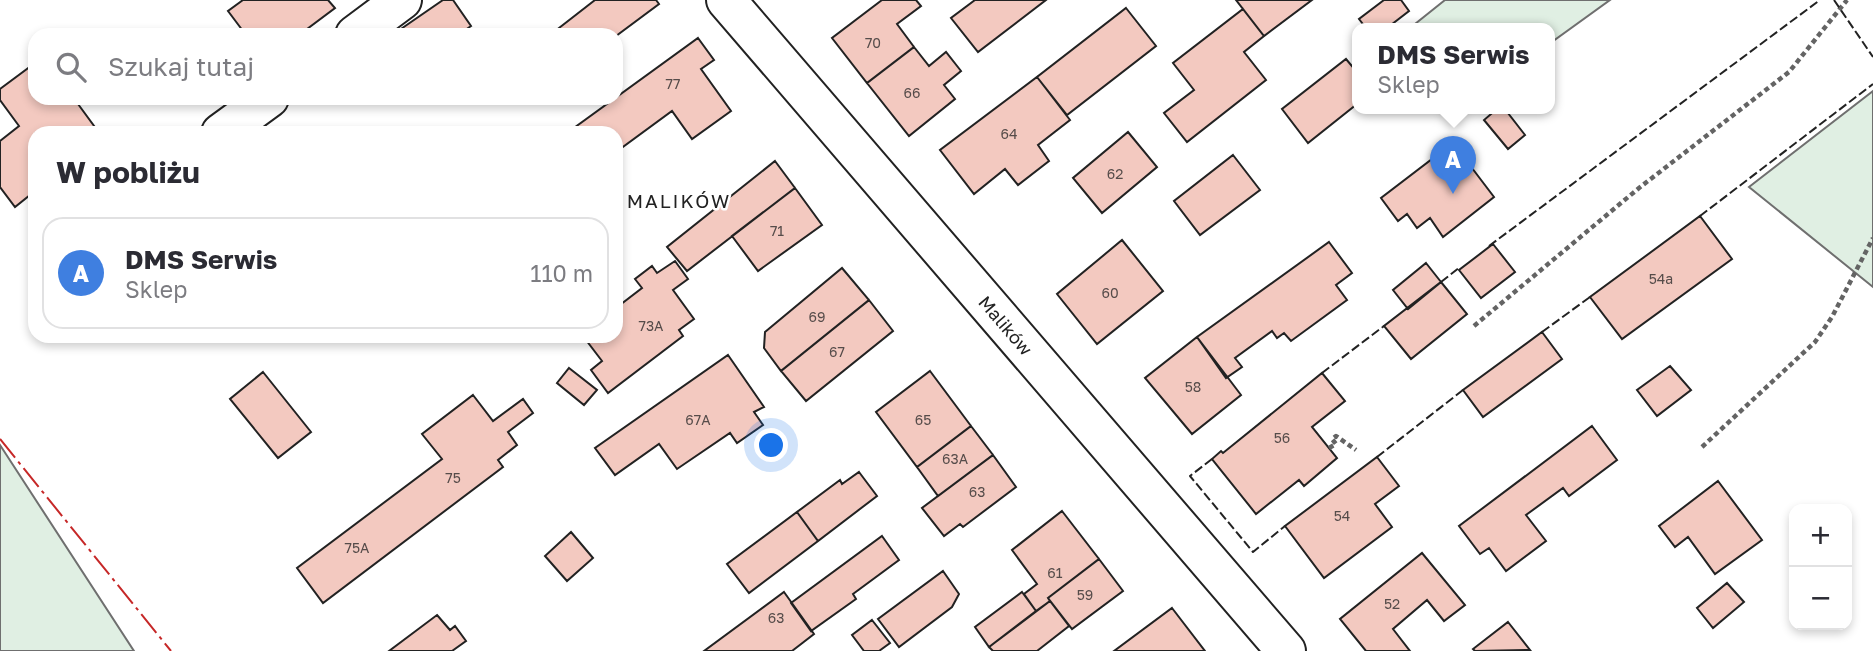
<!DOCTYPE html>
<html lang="pl">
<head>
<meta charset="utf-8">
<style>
  :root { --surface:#fff; --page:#f7f7f7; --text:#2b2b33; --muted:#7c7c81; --line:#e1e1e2; --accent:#c62828 }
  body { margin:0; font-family:"Golos Text",sans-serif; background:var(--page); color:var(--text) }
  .controls { position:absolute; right:21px; bottom:21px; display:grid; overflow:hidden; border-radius:14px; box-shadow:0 4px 10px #0003 }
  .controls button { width:63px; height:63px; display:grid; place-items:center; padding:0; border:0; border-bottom:2px solid var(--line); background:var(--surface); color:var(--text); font:35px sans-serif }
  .you { position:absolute; left:772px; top:446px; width:24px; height:24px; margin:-18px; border:5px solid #fff; border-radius:50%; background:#1a73e8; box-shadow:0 0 0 10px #1a73e833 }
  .badge { display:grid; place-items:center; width:46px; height:46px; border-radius:50%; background:var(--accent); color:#fff; font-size:23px; font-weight:700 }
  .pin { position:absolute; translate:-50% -58px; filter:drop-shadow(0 2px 4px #0008) }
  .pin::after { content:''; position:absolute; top:37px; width:24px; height:21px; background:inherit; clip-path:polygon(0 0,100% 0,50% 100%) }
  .popup { position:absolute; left:1352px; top:23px; width:203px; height:91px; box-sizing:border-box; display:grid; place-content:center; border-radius:14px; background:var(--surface); filter:drop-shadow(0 2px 5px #0005); font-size:23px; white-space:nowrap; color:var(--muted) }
  .popup b { font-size:26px; color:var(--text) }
  .popup::after { content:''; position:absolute; left:50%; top:100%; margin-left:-14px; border:14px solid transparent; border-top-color:var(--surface) }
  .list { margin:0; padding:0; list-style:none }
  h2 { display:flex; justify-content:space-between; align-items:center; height:91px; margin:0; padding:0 28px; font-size:30px }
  h2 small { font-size:23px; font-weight:400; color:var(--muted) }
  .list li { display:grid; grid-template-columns:46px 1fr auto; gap:21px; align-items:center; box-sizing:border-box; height:112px; margin:0 14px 14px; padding:0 14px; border:2px solid var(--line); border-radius:21px }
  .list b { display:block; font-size:26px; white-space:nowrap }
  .list p { margin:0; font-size:23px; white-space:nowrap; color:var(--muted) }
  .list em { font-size:23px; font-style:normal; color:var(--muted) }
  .icon { flex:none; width:38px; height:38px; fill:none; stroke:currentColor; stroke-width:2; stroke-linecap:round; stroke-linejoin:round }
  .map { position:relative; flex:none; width:1873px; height:651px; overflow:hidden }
  .search { position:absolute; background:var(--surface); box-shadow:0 4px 10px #0003; left:28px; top:28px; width:595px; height:77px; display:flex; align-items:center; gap:18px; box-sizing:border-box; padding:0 24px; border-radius:21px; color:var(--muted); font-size:26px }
  .panel { position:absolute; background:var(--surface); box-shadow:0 4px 10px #0003; left:28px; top:126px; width:595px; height:217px; border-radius:21px }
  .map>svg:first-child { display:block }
</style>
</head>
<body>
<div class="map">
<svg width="1873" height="651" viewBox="0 0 1873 651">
  <rect width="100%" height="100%" fill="#fff"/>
  <path fill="#e0efe3" stroke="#6f6f6f" stroke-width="2" d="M1445,0H1610L1549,44V28H1410Z
    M1873,91V287L1749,187Z
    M0,445L134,651H0Z"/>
  <path fill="#f3c9c0" stroke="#222" stroke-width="2" d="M243,0H328L335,8L299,35H258L256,33L246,35L228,11Z
    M443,0H453L471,26L458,35H400L398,31Z
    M595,0H656L659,4L616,36L550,35Z
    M882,0H916L921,6L897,24L914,47L867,83L832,38Z
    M975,0H1046L978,52L951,18Z
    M1236,0H1312L1264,36Z
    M1384,0H1401L1409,11L1387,28H1366L1359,19Z
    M1126,8L1156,46L1067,115L1037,77Z
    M1243,9L1264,36L1244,52L1266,80L1187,142L1164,113L1194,90L1173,63Z
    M698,38L714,60L701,69L731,111L692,139L672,111L616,152V133H567Z
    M914,47L929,66L946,52L961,71L944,85L955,99L909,136L867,83Z
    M1346,59L1357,72V104L1308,143L1282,109Z
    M35,63V98H85L78,104L97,130L92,133H35V191L15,207L0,187V141L19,126L0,100V89Z
    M1037,77L1070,120L1038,145L1049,161L1018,185L1005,169L974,194L940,150Z
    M1498,108H1504L1525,135L1508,149L1484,120Z
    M1128,132L1157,167L1102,213L1073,178Z
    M1453,143L1494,197L1443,237L1430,218L1417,228L1407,214L1398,221L1381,198Z
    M1233,155L1260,190L1200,235L1174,201Z
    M775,161L795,188L687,271L667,247Z
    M795,188L822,225L758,271L732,236Z
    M1700,216L1732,259L1622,339L1590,297Z
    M1122,240L1163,291L1097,344L1057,294Z
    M1329,242L1352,273L1336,285L1347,300L1291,341L1284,333L1277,338L1272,331L1235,358L1242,367L1226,378L1197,337Z
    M1493,244L1515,272L1481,298L1459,270Z
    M675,261L688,279L673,290L694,319L679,330L683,336L608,393L591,370L602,361L583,336H616V308L642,288L635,279L652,266L657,273Z
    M1426,263L1441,282L1408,309L1393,290Z
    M842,268L869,300L781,371L764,348L765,332Z
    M1441,282L1467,314L1411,359L1384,326Z
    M869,300L893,331L806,401L781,371Z
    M1542,332L1562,359L1483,417L1463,390Z
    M1197,337L1241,395L1192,434L1145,378Z
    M728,355L764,407L754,412L763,425L737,443L730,433L677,469L659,444L615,475L595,448Z
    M1670,366L1691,390L1657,416L1637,390Z
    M569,368L597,390L584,405L557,383Z
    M930,371L971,426L917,467L876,412Z
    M263,372L311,432L278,458L230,399Z
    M1322,373L1345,401L1312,427L1337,458L1304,486L1299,480L1256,514L1212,459L1221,451L1223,453Z
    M473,395L493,421L523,399L533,413L508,432L517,445L498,460L503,467L323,603L297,568L442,459L422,434Z
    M971,426L993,455L938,496L917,467Z
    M1592,426L1617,460L1569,496L1563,488L1526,515L1546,541L1506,571L1489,548L1480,554L1459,526Z
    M993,455L1016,487L963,527L960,524L944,536L922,508Z
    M1377,457L1399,486L1375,504L1392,527L1324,578L1285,526Z
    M859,472L877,496L818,541L797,512L840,480L842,484Z
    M1718,481L1762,540L1715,574L1688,537L1675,547L1659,526Z
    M1062,511L1099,559L1048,598L1050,601L1036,611L1024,594L1037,584L1012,550Z
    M797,512L818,541L749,593L727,564Z
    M571,532L593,558L567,581L545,556Z
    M882,536L899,560L853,594L856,599L811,631L791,603Z
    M1422,553L1465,605L1444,621L1427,600L1393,629L1410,651H1366L1340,619Z
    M1099,559L1123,591L1072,629L1048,598Z
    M943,571L959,594L952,607L899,647L878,619Z
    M1727,583L1744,602L1713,628L1697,608Z
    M784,592L814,634L792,651H704Z
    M1022,592L1036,611L989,647L975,627Z
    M1050,601L1069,626L1037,651H993L989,647Z
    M1172,608L1205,651H1114Z
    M437,615L450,630L455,626L466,641L452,651H389Z
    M872,620L890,643L879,651H864L852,635Z
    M1508,622L1530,650L1475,651L1473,649Z"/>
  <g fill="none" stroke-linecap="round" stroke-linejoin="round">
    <g stroke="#222" stroke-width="42">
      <g id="minor">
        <path id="s1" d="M726,0L1286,651"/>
        <path d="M355,35L402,0"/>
        <path d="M221,133L269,98"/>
      </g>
    </g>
    <path stroke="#646464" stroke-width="4.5" stroke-dasharray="5 3.5" stroke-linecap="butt" d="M1474,326L1639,188L1789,72L1847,0
      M1702,447L1815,342L1832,317L1873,238
      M1329,448L1336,444L1332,439L1336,436L1356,450"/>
    <use href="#minor" stroke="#fff" stroke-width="38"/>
    <path stroke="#222" stroke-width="2" stroke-dasharray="9 3.5" stroke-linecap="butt" d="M1834,0L1873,57
      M1700,216L1873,84
      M1489,246L1820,0
      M1441,282L1460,267
      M1542,332L1590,297
      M1322,373L1384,326
      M1377,457L1463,390
      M1212,459L1190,476L1253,552L1285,526"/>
    <path stroke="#c62828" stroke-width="2" stroke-dasharray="24 5 3.5 5" stroke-linecap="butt" d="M0,439L171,651"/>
  </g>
  <g text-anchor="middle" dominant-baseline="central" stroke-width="5" stroke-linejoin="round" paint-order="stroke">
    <g font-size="14" fill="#564c4a">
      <text x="873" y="42">70</text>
      <text x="673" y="83">77</text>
      <text x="912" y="92">66</text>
      <text x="1009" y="133">64</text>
      <text x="1115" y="173">62</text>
      <text x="777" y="230">71</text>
      <text x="1661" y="278">54a</text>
      <text x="1110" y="292">60</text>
      <text x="817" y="316">69</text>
      <text x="651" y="325">73A</text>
      <text x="837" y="351">67</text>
      <text x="1193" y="386">58</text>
      <text x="698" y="419">67A</text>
      <text x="923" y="419">65</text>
      <text x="1282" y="437">56</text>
      <text x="955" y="458">63A</text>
      <text x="453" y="477">75</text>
      <text x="977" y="491">63</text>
      <text x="1342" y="515">54</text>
      <text x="357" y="547">75A</text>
      <text x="1055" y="572">61</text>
      <text x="1085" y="594">59</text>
      <text x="1392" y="603">52</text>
      <text x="776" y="617">63</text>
    </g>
    <g font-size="18" fill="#222" stroke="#fff">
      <text stroke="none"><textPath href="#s1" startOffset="429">Malików</textPath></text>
    </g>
    <g font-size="19" letter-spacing="2" fill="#222" stroke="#fff">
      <text x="679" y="200">MALIKÓW</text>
    </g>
  </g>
</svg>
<div class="controls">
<button>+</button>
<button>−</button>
</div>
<div class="you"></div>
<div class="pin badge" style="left:1453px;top:194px;background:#3f7fe0">A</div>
<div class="popup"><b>DMS Serwis</b>Sklep</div>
<div class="search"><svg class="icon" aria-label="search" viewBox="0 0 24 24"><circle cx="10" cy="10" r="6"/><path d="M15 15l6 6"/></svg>Szukaj tutaj</div>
<section class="panel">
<h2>W pobliżu<small></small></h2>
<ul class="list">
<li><span class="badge" style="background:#3f7fe0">A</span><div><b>DMS Serwis</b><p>Sklep</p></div><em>110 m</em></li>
</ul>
</section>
</div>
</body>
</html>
